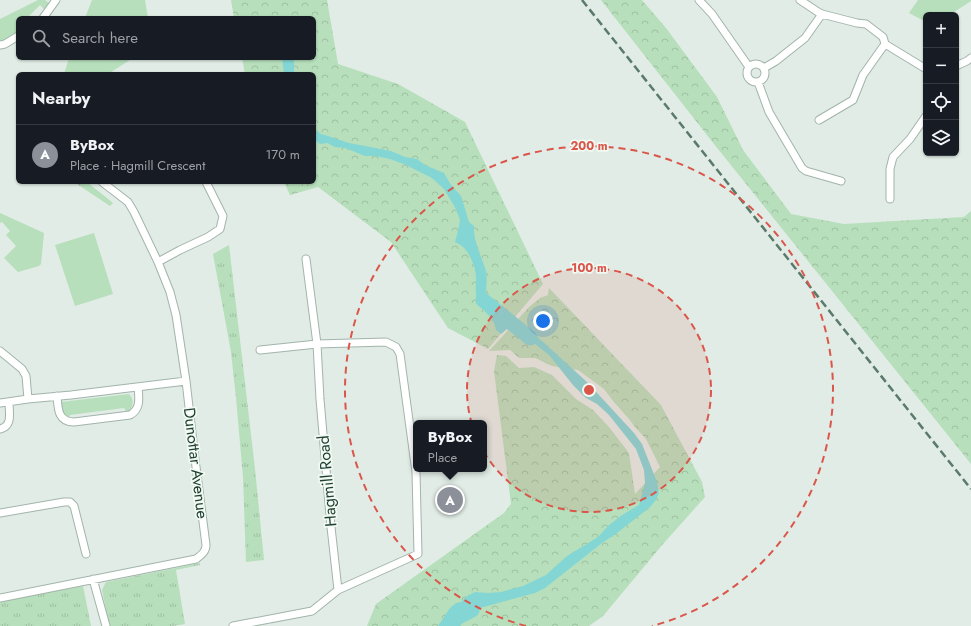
<!DOCTYPE html>
<html lang="en">
<head>
<meta charset="utf-8">
<style>
  :root { --surface:#171b24; --page:#242831; --text:#f1f3f6; --muted:#9ea1a6; --line:#363941; --accent:#8c9099 }
  body { margin:0; font-family:Jost,sans-serif; background:var(--page); color:var(--text) }
  .controls { position:absolute; right:12px; top:12px; display:grid; overflow:hidden; border-radius:6px; box-shadow:0 1px 3px #0004 }
  .controls button { width:36px; height:36px; display:grid; place-items:center; padding:0; border:0; border-bottom:1px solid var(--line); background:var(--surface); color:var(--text); font:20px sans-serif }
  .you { position:absolute; left:543px; top:321px; width:14px; height:14px; margin:-10px; border:3px solid #fff; border-radius:50%; background:#1a73e8; box-shadow:0 0 0 6px #1a73e833 }
  .badge { display:grid; place-items:center; width:26px; height:26px; border-radius:50%; background:var(--accent); color:#fff; font-size:13px; font-weight:700 }
  .pin { position:absolute; translate:-50% -50%; border:2px solid #fff; box-shadow:0 1px 4px #0006 }
  .popup { position:absolute; left:413px; top:420px; width:74px; height:52px; box-sizing:border-box; display:grid; place-content:center; border-radius:6px; background:var(--surface); filter:drop-shadow(0 1px 3px #0005); font-size:13px; white-space:nowrap; color:var(--muted) }
  .popup b { font-size:15px; color:var(--text) }
  .popup::after { content:''; position:absolute; left:50%; top:100%; margin-left:-8px; border:8px solid transparent; border-top-color:var(--surface) }
  .list { margin:0; padding:0; list-style:none }
  h2 { display:flex; justify-content:space-between; align-items:center; height:52px; margin:0; padding:0 16px; font-size:17px }
  h2 small { font-size:13px; font-weight:400; color:var(--muted) }
  .list li { display:grid; grid-template-columns:26px 1fr auto; gap:12px; align-items:center; box-sizing:border-box; height:60px; padding:0 16px; border-top:1px solid var(--line) }
  .list b { display:block; font-size:15px; white-space:nowrap }
  .list p { margin:0; font-size:13px; white-space:nowrap; color:var(--muted) }
  .list em { font-size:13px; font-style:normal; color:var(--muted) }
  .icon { flex:none; width:22px; height:22px; fill:none; stroke:currentColor; stroke-width:2; stroke-linecap:round; stroke-linejoin:round }
  .map { position:relative; flex:none; width:971px; height:626px; overflow:hidden }
  .search { position:absolute; background:var(--surface); box-shadow:0 1px 3px #0004; left:16px; top:16px; width:300px; height:44px; display:flex; align-items:center; gap:10px; box-sizing:border-box; padding:0 14px; border-radius:6px; color:var(--muted); font-size:15px }
  .panel { position:absolute; background:var(--surface); box-shadow:0 1px 3px #0004; left:16px; top:72px; width:300px; height:112px; border-radius:6px }
  .map>svg:first-child { display:block }
</style>
</head>
<body>
<div class="map">
<svg width="971" height="626" viewBox="0 0 971 626">
  <defs>
    <pattern id="grass-tufts" width="24" height="20" patternUnits="userSpaceOnUse"><rect width="24" height="20" fill="#b7dfbb"/><path d="M3 7l-1-3M5 7V3M7 7l1-3M15 17l-1-3M17 17v-4M19 17l1-3" fill="none" stroke="#9dc0a1"/></pattern>
    <pattern id="forest-crowns" width="20" height="18" patternUnits="userSpaceOnUse"><rect width="20" height="18" fill="#b7dfbb"/><path d="M2 6a3 3 0 1 1 6 0M12 15a3 3 0 1 1 6 0" fill="none" stroke="#9dc0a1"/></pattern>
  </defs>
  <rect width="100%" height="100%" fill="#e0ece5"/>
  <path fill="url(#grass-tufts)" d="M74,182H87L113,203L110,206Z
    M229,245L255,469L264,560L246,562L243,477L236,398L231,352L213,254Z
    M200,563V565L176,570L185,624L173,626H109L102,590L106,582Z
    M83,586L91,626H0V601Z"/>
  <path fill="url(#forest-crowns)" d="M231,0H327L338,64L398,84L465,122L543,284L488,349L448,328L391,242L318,187L290,195L284,182H314V74H245L242,58H314V18H234Z
    M601,0H642L666,28L717,97L743,150L791,214L844,224L964,217L971,211V464L714,144Z
    M549,288L661,405L702,482L705,497L663,544L603,616L589,626H367L376,604L504,513L511,504L494,371L497,355L506,356L519,368L534,367L552,375L576,399L593,410L609,427L629,453L635,494L660,467L646,439L635,427L629,419L613,401L604,389L578,370L552,366L535,358H519L510,350L489,351L529,307L540,298L548,295Z"/>
  <path fill="#b7dfbb" d="M38,0H45L50,4L45,10L40,5L28,17V18H18V34L0,43V19Z
    M92,0H145L148,18H85Z
    M918,0H971V1L951,14V15H926V22L909,13Z
    M69,58H133L108,74H64Z
    M0,213L44,233L41,264L39,266L18,272L4,258L16,246L6,235L10,231L2,222L0,223Z
    M94,233L113,294L75,306L55,245Z
    M129,394C135,400 133,407 127,413L124,408L70,415L69,419L63,417L60,405L61,402Z"/>
  <path fill="#84d6d4" d="M282,58H294V74H284Z
    M314,129L316,130L321,134L325,135L349,143L391,151L405,157L417,159L425,165L444,173L451,185L461,196L469,222L474,226C473,239 481,256 485,268C488,276 486,285 486,293L494,304L502,319L505,323L525,327L542,341L587,382L634,433L642,444L657,482L659,493L656,500L649,508L617,533L602,543L545,588L535,593L480,608L447,625L446,626H438L450,608L456,603L461,602L467,596L475,592L488,593L501,592L523,586L546,575L567,556L598,537L608,526L622,515L639,505L645,483L644,470L636,449L609,415L597,404L586,398L573,385L549,355L534,343L516,331L507,329L501,334L496,330C495,317 481,311 477,299C475,292 476,285 476,277C476,269 470,253 463,247C461,245 457,243 455,242L458,231L460,220L456,209L444,189L432,178L406,165L390,159L375,156H365L345,148L335,147L327,143L320,144L314,139Z"/>
  <g fill="none" stroke-linecap="round" stroke-linejoin="round">
    <path stroke="#84d6d4" stroke-width="15" d="M483,300L530,338
      M451,626L457,618L472,610"/>
    <g stroke="#a2b4ab" stroke-width="9">
      <path id="minor" d="M699,0L712,14L749,67
        M800,0L818,12L822,14L857,23L866,24L883,37L885,44L926,69
        M43,18L56,0
        M0,45L5,44L18,36
        M747 73a9 9 0 1 1 18 0a9 9 0 1 1-18 0Z
        M956,66L967,61L971,58
        M764,68L776,61L805,38L822,14
        M758,82L769,112L802,168L806,171L841,181
        M819,120L853,100L863,75L885,44
        M890,199V169L893,157L910,139L926,116
        M158,262L180,250L208,237L220,229L223,216L206,182
        M260,350L317,344L386,342L396,347L400,354L416,472L418,554L338,590
        M0,351L22,369L26,376L28,399
        M57,396C58,409 58,422 74,422L130,415C141,409 139,398 138,387
        M0,403L28,399L71,395L186,381
        M0,429C13,426 9,413 9,402
        M0,513L64,502H70L74,506L86,554
        M93,579L106,626
        M0,598L196,559C201,555 206,552 206,545L195,459L186,381L176,315L170,292L158,262L134,212L128,202L102,182
        M233,626L312,611L338,590L331,527L320,399L317,344L306,259"/>
    </g>
    <use href="#minor" stroke="#fff" stroke-width="7"/>
    <path stroke="#5a7a6b" stroke-width="2.5" stroke-dasharray="8 4" stroke-linecap="butt" d="M582,0L971,489"/>
  </g>
  <circle cx="589" cy="390" r="122" fill="#db564a" fill-opacity=".12"/>
  <g fill="none" stroke="#db564a" stroke-width="2" stroke-dasharray="7 5">
    <circle cx="589" cy="390" r="122"/>
    <path d="M526 626A244 244 0 1 1 652 626"/>
  </g>
  <g text-anchor="middle" dominant-baseline="central" stroke-width="3.5" stroke-linejoin="round" paint-order="stroke">
    <g font-size="16" fill="#1f3e30" stroke="#f1f9f3">
      <text transform="translate(196 463) rotate(83)">Dunottar Avenue</text>
      <text transform="translate(327 481) rotate(-95)">Hagmill Road</text>
    </g>
  </g>
  <circle cx="589" cy="390" r="6" fill="#db564a" stroke="#f1f9f3" stroke-width="2"/>
  <g font-size="12" text-anchor="middle" font-weight="bold" fill="#db564a" stroke="#f1f9f3" stroke-width="3.5" stroke-linejoin="round" paint-order="stroke">
    <text x="589" y="150">200 m</text>
    <text x="589" y="272">100 m</text>
  </g>
</svg>
<div class="controls">
<button>+</button>
<button>−</button>
<button><svg class="icon" aria-label="locate" viewBox="0 0 24 24"><circle cx="12" cy="12" r="6"/><path d="M12 2v4M12 18v4M2 12h4M18 12h4"/></svg></button>
<button><svg class="icon" aria-label="layers" viewBox="0 0 24 24"><path d="M12 4l9 5-9 5-9-5zM3 14l9 5 9-5"/></svg></button>
</div>
<div class="you"></div>
<div class="pin badge" style="left:450px;top:500px">A</div>
<div class="popup"><b>ByBox</b>Place</div>
<div class="search"><svg class="icon" aria-label="search" viewBox="0 0 24 24"><circle cx="10" cy="10" r="6"/><path d="M15 15l6 6"/></svg>Search here</div>
<section class="panel">
<h2>Nearby<small></small></h2>
<ul class="list">
<li><span class="badge">A</span><div><b>ByBox</b><p>Place · Hagmill Crescent</p></div><em>170 m</em></li>
</ul>
</section>
</div>
</body>
</html>
